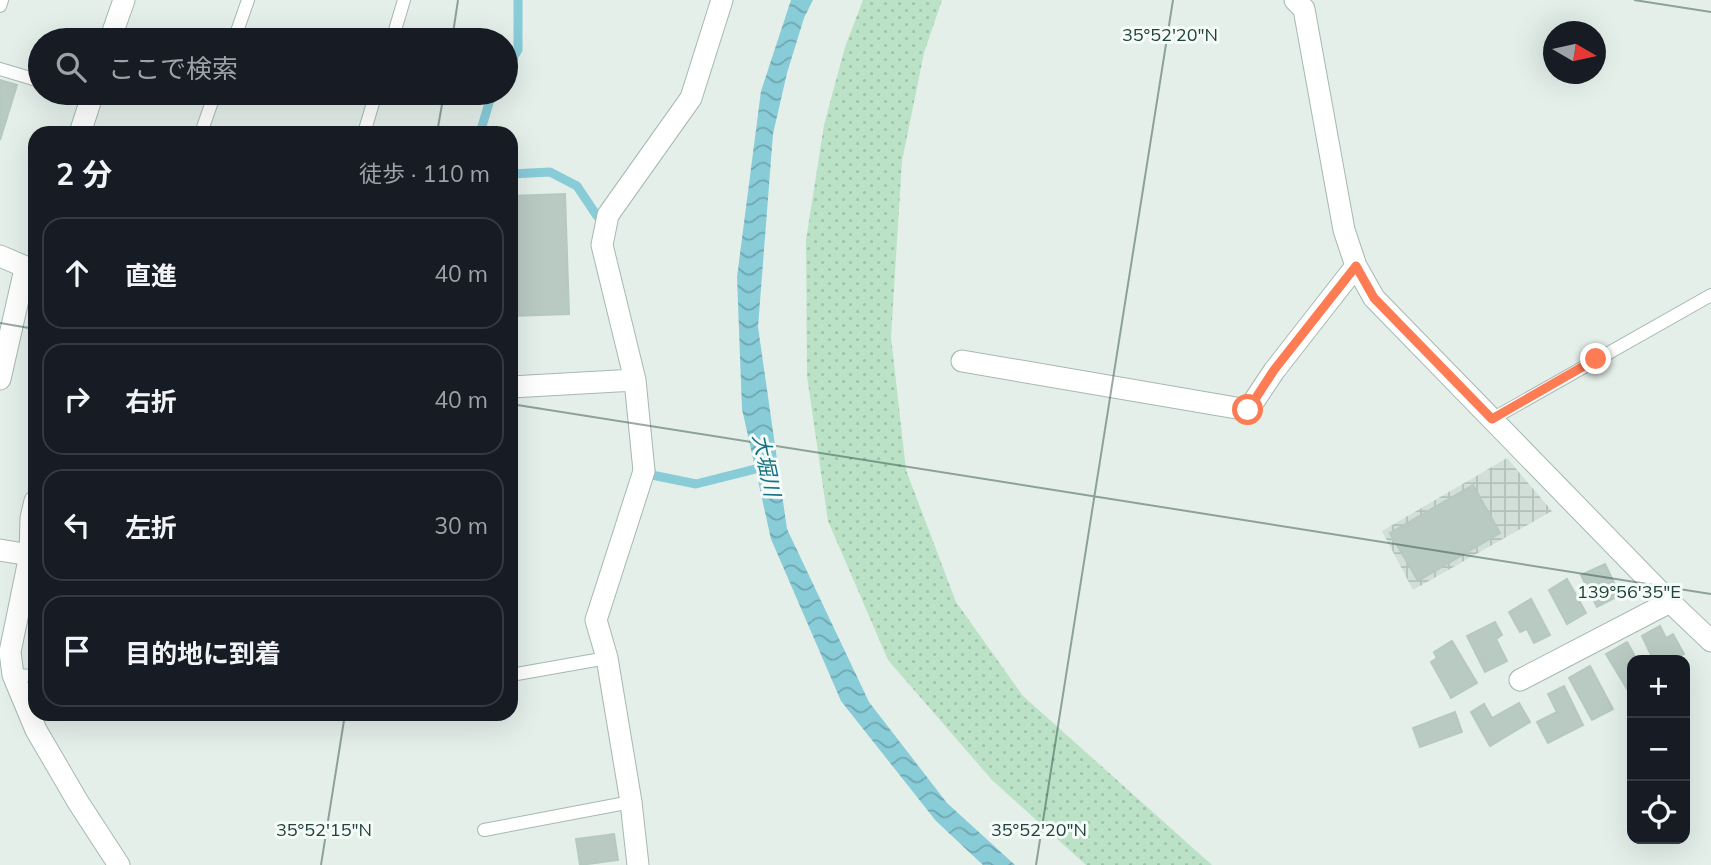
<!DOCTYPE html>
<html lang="ja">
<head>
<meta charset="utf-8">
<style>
  :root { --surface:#171b24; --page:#20242c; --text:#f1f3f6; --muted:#9ea1a6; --line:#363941 }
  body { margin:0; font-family:Mulish,"Noto Sans JP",sans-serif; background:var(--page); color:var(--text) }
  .controls { position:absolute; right:21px; bottom:21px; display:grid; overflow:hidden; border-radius:14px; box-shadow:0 7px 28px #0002 }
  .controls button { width:63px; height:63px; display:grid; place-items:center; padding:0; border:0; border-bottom:2px solid var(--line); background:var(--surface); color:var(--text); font:35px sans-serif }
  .compass { position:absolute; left:1543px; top:21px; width:63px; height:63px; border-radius:50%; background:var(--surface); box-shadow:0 7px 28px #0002; rotate:99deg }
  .stop { position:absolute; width:21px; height:21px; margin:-16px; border:5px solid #fe7c53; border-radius:50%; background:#fff }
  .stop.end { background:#fe7c53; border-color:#fff; box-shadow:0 2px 7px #0008 }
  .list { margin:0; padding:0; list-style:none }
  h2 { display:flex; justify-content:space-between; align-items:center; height:91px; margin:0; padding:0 28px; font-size:30px }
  h2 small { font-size:23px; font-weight:400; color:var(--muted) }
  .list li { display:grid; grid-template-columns:46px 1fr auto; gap:21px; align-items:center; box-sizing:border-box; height:112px; margin:0 14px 14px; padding:0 14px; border:2px solid var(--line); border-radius:21px }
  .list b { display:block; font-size:26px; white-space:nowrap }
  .list em { font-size:23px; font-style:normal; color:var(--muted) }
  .icon { flex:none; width:38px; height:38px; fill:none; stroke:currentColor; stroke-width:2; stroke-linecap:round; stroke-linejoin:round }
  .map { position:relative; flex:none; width:1711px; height:865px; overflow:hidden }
  .search { position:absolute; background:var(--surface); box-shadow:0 7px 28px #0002; left:28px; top:28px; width:490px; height:77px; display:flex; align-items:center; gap:18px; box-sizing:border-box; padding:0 24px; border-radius:38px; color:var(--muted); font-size:26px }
  .panel { position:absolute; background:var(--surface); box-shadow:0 7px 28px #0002; left:28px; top:126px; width:490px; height:595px; border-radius:21px }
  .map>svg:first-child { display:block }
</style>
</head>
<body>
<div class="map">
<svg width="1711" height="865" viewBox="0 0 1711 865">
  <defs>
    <pattern id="industrial-grid" width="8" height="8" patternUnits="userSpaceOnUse" patternTransform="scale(1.75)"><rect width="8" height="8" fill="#d2dfd9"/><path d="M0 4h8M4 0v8" fill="none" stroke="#b4c1bb"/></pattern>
    <pattern id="grass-dots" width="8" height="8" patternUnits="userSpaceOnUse" patternTransform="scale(1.75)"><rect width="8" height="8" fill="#bbe2c6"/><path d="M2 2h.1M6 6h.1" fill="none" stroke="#a0c3ab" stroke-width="1.8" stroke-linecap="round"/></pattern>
    <pattern id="water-waves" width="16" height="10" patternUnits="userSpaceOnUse" patternTransform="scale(1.75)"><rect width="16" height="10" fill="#88ccd8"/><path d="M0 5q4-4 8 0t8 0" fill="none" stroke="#6fa7b0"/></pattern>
  </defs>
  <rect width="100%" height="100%" fill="#e4efea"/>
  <path fill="url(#industrial-grid)" d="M1507,458L1552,511L1413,590L1382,531Z"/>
  <path fill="url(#grass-dots)" d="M863,0H942L924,53L902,161L891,337L906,470L956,602L1023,696L1212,865H1086L992,780L888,660L828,521L807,376L806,240L824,125L845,47Z"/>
  <path fill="url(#water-waves)" d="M791,0H813L804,18L787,73L773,134L758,327L787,529L869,702L947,803L1015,865H983L936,821L841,701L771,539L742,409L737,277L761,91Z"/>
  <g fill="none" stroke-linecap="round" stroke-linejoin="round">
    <path stroke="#88ccd8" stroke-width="9" d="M506,68L518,50V0
      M480,133L492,93
      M511,174L550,172L577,186L597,216
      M650,466L652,475L696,484L763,467"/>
  </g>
  <path fill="#b9cac3" stroke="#b6c9c1" stroke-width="2" d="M0,80L17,85L0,140Z
    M565,194L569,314L511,316V196Z
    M1473,485L1500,533L1418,581L1390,533Z
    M1605,564L1620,595L1597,607L1581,575Z
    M1567,579L1586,613L1567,624L1549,590Z
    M1531,599L1550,635L1534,643L1527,629L1520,632L1509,612Z
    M1495,622L1502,635L1496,639L1507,661L1485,672L1467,636Z
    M1660,626L1666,638L1673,634L1684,654L1672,660H1660L1657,654L1652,657L1642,636Z
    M1452,641L1477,683L1451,698L1431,662L1437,658L1434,652Z
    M1627,642L1637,660H1632V690L1629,692L1606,654Z
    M1590,666L1613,709L1592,720L1569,678Z
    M1564,686L1583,725L1548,743L1537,722L1557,712L1548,694Z
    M1519,703L1530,722L1490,746L1471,712L1484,704L1492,718Z
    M1455,712L1462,732L1420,747L1413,728Z
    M614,834L618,860L580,865L576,839Z"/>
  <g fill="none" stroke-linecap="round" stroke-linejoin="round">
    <g stroke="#a6b8b2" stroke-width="14">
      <path id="service" d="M0,6L2,0
        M234,40L248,0
        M392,40L404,0
        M0,69L40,81
        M201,133L215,93
        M364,133L376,93
        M1492,419L1711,295
        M13,675L35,676
        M511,675L607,658
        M484,830L631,802"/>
    </g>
    <g stroke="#a6b8b2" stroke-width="23">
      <path id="minor" d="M1295,0L1304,9L1344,230L1356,266L1374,298L1670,602L1711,641
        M110,40L124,0
        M80,133L93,93
        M0,256L35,271
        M962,361L1248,410L1274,371L1356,266
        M0,379L25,269
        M511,387L635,380
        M35,501L31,518L30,555L10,652L13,675L36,730L78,802L119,865
        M0,550L30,555
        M1520,680L1670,602
        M638,865L631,802L607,658L596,620L644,471L635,380L602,245L608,215L691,98L722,0"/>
    </g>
    <use href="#service" stroke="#fff" stroke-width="12"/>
    <use href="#minor" stroke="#fff" stroke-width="21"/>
  </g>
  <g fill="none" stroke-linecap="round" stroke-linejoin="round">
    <path stroke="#fe7c53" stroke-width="9" d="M1248,410L1274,370L1356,266L1374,298L1492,419L1596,359"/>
  </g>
  <path fill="none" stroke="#21433a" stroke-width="2" stroke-opacity="0.45" d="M1634,0L1711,12M452,40L458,0M437,133L444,93M0,323L35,329M511,404L1711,594M321,865L345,714M1036,865L1173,0"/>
  <g text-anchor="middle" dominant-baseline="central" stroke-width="6" stroke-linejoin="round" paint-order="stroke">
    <g font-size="21" font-style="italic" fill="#157385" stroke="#f5fbf8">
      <text transform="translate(767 465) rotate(78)">大堀川</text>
    </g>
  </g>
  <g font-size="18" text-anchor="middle" fill="#21433a" stroke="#f5fbf8" stroke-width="6" stroke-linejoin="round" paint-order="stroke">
    <text x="1170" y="41">35°52'20"N</text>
    <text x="1629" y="598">139°56'35"E</text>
    <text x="324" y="836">35°52'15"N</text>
    <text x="1039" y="836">35°52'20"N</text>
  </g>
</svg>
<div class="controls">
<button>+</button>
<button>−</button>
<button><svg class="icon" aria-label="locate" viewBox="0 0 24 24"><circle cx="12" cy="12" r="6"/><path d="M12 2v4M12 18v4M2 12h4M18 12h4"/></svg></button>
</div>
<svg class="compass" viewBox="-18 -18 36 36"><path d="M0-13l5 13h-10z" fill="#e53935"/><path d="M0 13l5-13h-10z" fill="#9ea1a6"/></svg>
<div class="stop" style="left:1248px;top:410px"></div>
<div class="stop end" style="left:1596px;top:359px"></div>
<div class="search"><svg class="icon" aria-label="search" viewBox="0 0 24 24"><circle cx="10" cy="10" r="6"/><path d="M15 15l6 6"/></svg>ここで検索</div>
<section class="panel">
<h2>2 分<small>徒歩 · 110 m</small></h2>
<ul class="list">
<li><svg class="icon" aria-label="ahead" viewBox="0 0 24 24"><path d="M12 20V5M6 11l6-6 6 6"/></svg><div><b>直進</b></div><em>40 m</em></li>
<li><svg class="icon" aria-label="right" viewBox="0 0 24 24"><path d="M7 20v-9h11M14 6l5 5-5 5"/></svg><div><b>右折</b></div><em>40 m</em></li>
<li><svg class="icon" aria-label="left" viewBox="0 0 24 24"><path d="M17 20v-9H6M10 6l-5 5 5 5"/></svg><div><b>左折</b></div><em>30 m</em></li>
<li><svg class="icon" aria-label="arrive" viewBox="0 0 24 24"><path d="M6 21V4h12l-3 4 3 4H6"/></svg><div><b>目的地に到着</b></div></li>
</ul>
</section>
</div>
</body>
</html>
